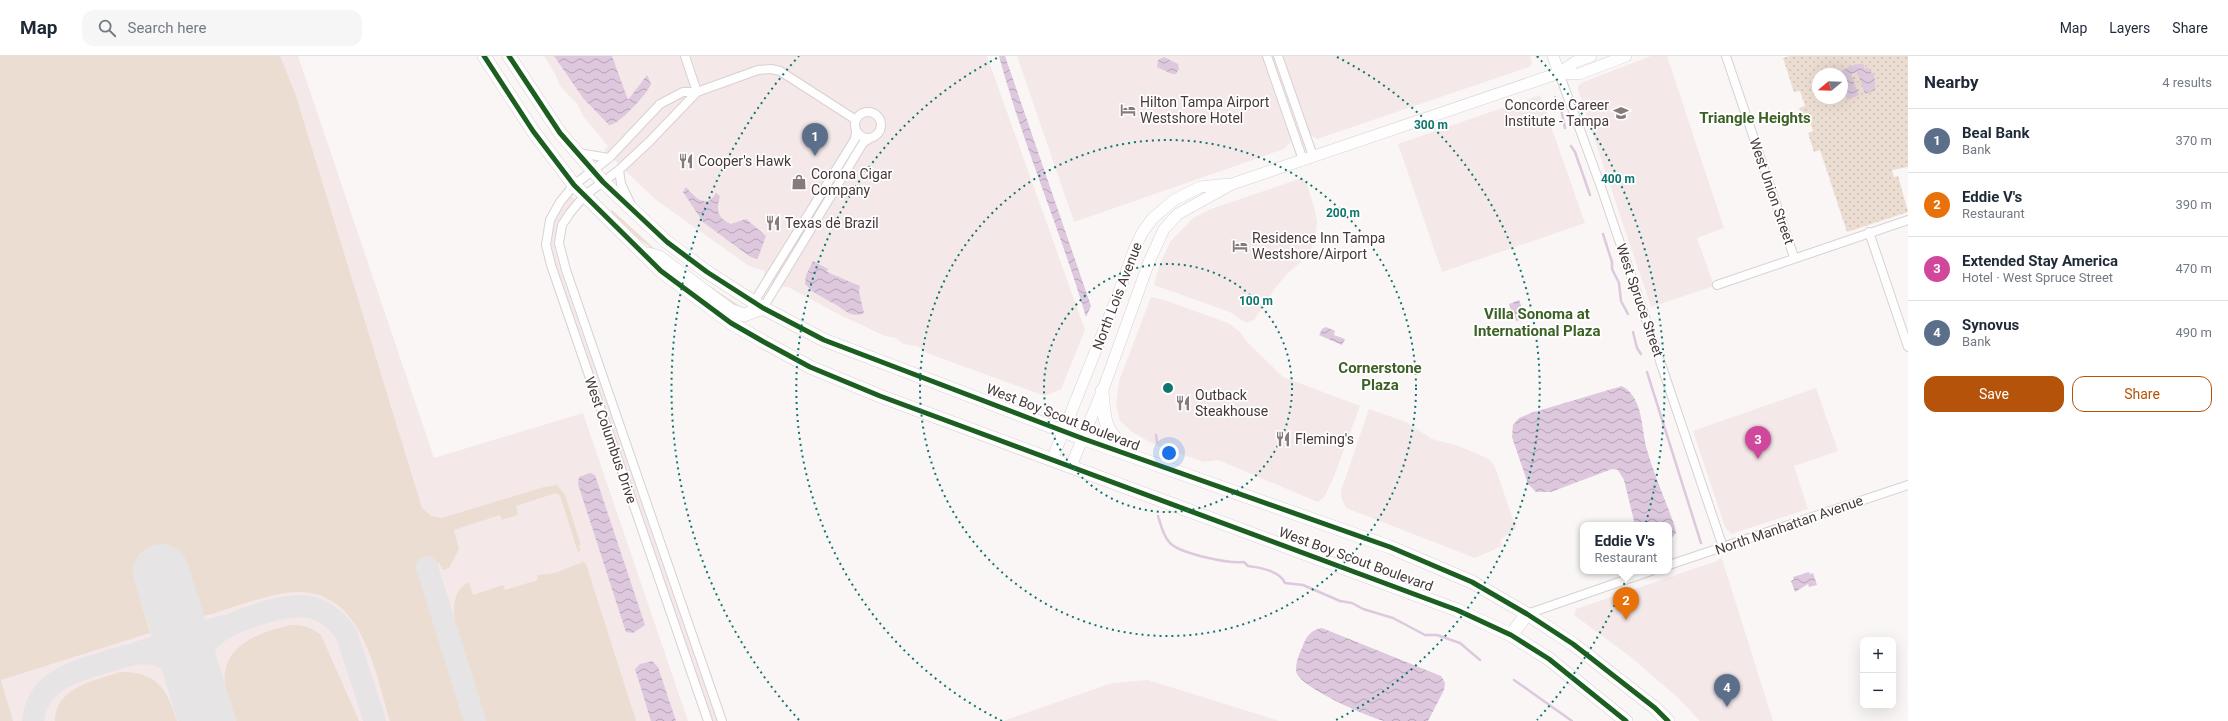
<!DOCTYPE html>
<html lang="en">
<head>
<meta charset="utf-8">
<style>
  :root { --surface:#fff; --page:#f6f6f7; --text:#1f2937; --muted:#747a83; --line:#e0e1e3; --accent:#b45309 }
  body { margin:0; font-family:Roboto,sans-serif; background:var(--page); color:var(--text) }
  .controls { position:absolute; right:12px; bottom:12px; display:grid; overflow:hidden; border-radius:8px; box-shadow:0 4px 16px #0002 }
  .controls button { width:36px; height:36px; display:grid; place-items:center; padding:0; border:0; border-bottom:1px solid var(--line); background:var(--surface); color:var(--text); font:20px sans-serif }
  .compass { position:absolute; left:1812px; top:12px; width:36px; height:36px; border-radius:50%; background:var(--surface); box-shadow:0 4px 16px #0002; rotate:251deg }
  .you { position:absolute; left:1169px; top:397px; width:14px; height:14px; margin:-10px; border:3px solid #fff; border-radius:50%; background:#1a73e8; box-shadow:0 0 0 6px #1a73e833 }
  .badge { display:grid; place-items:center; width:26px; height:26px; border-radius:50%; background:var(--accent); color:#fff; font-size:13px; font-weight:700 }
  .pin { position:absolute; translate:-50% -33px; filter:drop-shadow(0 1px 2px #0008) }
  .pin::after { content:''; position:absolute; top:21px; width:14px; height:12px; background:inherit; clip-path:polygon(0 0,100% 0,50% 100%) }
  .popup { position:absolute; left:1580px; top:466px; width:92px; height:52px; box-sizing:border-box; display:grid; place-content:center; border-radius:8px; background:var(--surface); filter:drop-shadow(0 1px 3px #0005); font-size:13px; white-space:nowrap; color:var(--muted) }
  .popup b { font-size:15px; color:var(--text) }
  .popup::after { content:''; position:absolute; left:50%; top:100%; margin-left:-8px; border:8px solid transparent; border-top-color:var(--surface) }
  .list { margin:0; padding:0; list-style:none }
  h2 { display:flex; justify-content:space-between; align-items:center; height:52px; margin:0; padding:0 16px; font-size:17px }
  h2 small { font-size:13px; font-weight:400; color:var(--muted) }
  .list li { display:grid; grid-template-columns:26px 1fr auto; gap:12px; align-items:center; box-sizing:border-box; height:64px; padding:0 16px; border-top:1px solid var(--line) }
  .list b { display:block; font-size:15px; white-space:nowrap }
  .list p { margin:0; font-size:13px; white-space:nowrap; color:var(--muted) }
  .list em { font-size:13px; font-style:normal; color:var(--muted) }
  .actions { display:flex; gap:8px; padding:12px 16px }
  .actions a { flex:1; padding:9px 0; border:1px solid var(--accent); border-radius:12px; text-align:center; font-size:14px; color:var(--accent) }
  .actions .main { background:var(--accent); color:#fff }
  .icon { flex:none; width:22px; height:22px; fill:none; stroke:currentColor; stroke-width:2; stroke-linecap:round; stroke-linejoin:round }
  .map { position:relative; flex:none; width:1908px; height:665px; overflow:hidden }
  header { display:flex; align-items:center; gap:24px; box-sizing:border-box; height:56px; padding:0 20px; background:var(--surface); border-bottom:1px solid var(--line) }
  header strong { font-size:19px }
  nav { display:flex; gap:22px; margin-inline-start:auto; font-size:14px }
  .search { width:280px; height:36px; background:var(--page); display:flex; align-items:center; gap:10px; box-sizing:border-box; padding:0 14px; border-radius:12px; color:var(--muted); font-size:15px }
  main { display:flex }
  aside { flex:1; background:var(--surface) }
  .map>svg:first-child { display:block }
</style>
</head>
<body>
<header>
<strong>Map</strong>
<div class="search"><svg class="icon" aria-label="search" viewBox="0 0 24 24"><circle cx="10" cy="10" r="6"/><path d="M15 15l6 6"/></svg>Search here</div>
<nav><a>Map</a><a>Layers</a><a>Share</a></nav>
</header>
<main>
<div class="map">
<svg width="1908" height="665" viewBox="0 0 1908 665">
  <defs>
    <pattern id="park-dots" width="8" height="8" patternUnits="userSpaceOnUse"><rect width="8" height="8" fill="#ecddd2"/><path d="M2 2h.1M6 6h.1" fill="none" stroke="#ccbeb5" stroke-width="1.8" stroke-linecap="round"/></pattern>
    <pattern id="water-waves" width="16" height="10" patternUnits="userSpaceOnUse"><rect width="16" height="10" fill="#ddc8de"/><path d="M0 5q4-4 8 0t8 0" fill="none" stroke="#b5a3b5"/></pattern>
  </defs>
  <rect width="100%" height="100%" fill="#faf6f6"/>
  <path fill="#f4e8e9" d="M0,0H298L434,402L583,357L688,665H0Z
    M544,0H987L1085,274L1061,333L1045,340L927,297L917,290L903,288L896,282L885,280L838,258L788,231H780L764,222V215L749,210L656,144L604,94L608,90L584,61L577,48L560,30L556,20Z
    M1017,0H1262L1291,83L1290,88H1288L1284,93L1074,166Z
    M1282,0H1530L1532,6L1530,11L1526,12L1317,83L1309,78Z
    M1651,0H1667L1724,172L1697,182L1714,230L1651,251L1578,34V30L1583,26Z
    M1540,39L1585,167L1442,216L1398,88Z
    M1302,122L1306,126L1314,151L1317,166L1315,182L1311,194L1304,203L1288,217L1276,231L1254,264L1246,267L1230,256L1154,229L1160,208L1170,186L1192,163L1208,154Z
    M571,139L575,144L558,167L554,188L561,216L717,665H713L710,657L555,207L551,189L554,165Z
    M1151,241L1164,244L1228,267L1240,276L1246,285L1283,321L1360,350L1333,423L1324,441L1318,446L1218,404L1204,406L1155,389L1131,375L1120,365L1116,349L1119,325Z
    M1816,332L1838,395L1794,410L1808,453L1731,478L1725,471L1693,375Z
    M1369,353L1406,366L1432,383L1459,390L1489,403L1495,411L1516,472L1500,484L1502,490L1475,502L1346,452L1341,441V435Z
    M1721,501L1722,503L1773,665H1700L1678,642L1632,602L1574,559L1576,553L1717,505Z
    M1148,624L1279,665H1003L1112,627Z"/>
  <path fill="#ecddd2" d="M0,0H280L295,37L422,452L431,460L442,462L544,431L557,429L565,439L581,489L578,490L581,494L578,496L560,440L556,437L516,450L518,459L502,464L500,459L454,474L459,493L449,512L443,514L439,507L418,514L465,665H390C374,612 361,526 286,537C258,541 231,553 204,560L186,507L134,523L150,577L1,624L13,665H0Z
    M612,154L658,196L746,254L736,253L639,183L611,156Z
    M583,506L586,508L636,665H485L455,567C453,552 453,533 469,526L473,539L503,529L505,534L538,524L537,519L555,517Z
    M290,569C303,569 311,571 321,579L359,665H236C233,653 226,639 225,627C221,589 261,576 290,569Z
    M121,616C157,616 167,633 177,665H55C55,631 96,624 121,616Z"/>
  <path fill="url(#park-dots)" fill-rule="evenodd" d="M1790,0H1908V111L1892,114L1894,121L1898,120L1908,156L1847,176L1820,94L1814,96L1808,77L1813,75L1809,63L1803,65L1799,52L1805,50L1800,35L1794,36L1783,2ZM1818,18H1842V42H1818Z"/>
  <path fill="url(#water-waves)" d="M554,0H612L628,44L647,19L651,28C648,37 618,70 609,69L583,42Z
    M999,0H1005L1091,250L1086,261C1060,173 1023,89 999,0Z
    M1164,1L1178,8L1179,13L1176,18H1172L1157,11L1158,4Z
    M1856,8H1863L1865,13L1868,12C1875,19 1876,24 1875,34L1865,38L1857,16L1851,18L1859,39L1847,44L1842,30V18L1837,17Z
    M686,131C693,139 706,155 716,137L720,140C716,154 717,162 731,168L746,163L766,180L758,202L756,203L749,200L703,166L683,136Z
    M813,205L828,213L827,216L860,230L859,236L864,257C851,263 844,253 833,247C821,240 815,239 805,228L806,219Z
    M1519,244L1526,262L1516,265L1513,254L1511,255L1509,248Z
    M1326,271L1335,275L1334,279L1345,283L1342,289L1319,279L1322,273Z
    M1622,330C1644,342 1641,374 1647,394C1654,419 1665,443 1674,468L1676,477L1669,485V469H1635L1624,424L1618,414L1612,413L1551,436H1536L1528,428L1512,381L1513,369L1519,362L1531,357Z
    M590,417L595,419L645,569L633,577L626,576L624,570L578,428L579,421Z
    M1809,516L1810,518L1813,517L1817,529L1809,531L1808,528L1795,536L1791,525L1794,523L1793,521Z
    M1322,572L1441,620L1445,627L1444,634L1428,665C1414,665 1398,665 1385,665C1369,662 1303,632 1297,618C1294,611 1299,598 1302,592C1306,581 1310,574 1322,572Z
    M652,605L658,611L676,665H651L635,613L640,608Z"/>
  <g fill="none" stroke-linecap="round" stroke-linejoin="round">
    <path stroke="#ddc8de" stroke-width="2.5" d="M1537,0L1538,1
      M1555,41L1561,53L1565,72
      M1571,90L1575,96L1590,139
      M1603,178L1612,206V213L1619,227L1621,245L1628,258
      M1633,276L1637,292L1641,298
      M1647,316L1701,487
      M1156,379L1157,386
      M1158,460C1161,470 1164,481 1171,488C1183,498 1229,508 1244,506L1248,510C1259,511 1280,515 1285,527L1303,529L1340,545L1352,547L1363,553L1393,562L1425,579H1437L1460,587L1480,604
      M1514,624L1572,665"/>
    <path stroke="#e6e4e4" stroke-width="22" d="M427,511L475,665
      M139,596L223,570
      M196,628C194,583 222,570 259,558C295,547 321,543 346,577L375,665
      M33,665C37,625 73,616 106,606C121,601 137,595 153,598C170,601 184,616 196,628"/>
    <path stroke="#e6e4e4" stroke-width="56" d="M161,516L207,665"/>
    <g stroke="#d9d1d1" stroke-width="10">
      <path id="street" d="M685,0L697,36
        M1267,0L1303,104
        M1278,0L1313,100
        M1726,0L1794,201
        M1559,17L1600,128L1723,491
        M697,36L649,86L619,114L584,140L570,157L562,169L559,187L566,214L722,665
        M855 69a13 13 0 1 1 26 0a13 13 0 1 1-26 0Z
        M578,97L609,102
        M619,114L621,128L630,147
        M1869,176L1908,291
        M1717,229L1908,164
        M754,246L855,83L856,75
        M763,252L863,87L869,83
        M1669,509L1908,429
        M1527,558L1651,515
        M708,665L551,209L546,189L550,164L560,146L574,129L609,102L660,48L683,36H697L758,14L771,13L780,15L856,64"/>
    </g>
    <g stroke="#d9d1d1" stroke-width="12">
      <path id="secondary" d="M1553,0L1559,17
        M1559,17L1579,18L1626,0
        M1052,404L1119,236L1134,194L1142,177L1152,163L1174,144L1200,131L1229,128
        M1071,410L1104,331L1149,206L1164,173L1178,158L1232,128L1559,17L1575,6L1591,0"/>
    </g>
    <g stroke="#d9d1d1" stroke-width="14">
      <path id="primary" d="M484,0L533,75L574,129L661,215L731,267L764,286L810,311L880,340L1457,554L1511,579L1549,603L1626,665
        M509,0L560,77L603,126L667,186L707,216L763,252L824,284L1084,383L1390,491L1472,526L1527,558L1573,588L1655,652L1668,665
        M648,198L659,201L730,254L744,259L763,252
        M1102,335C1104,368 1105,374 1129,397
        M1511,579L1527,558"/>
    </g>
    <use href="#street" stroke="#fefefe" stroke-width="8"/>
    <use href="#secondary" stroke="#fefefe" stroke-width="11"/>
    <use href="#primary" stroke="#fefefe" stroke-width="13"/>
    <g stroke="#fff" stroke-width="8">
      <path id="cycleway" d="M484,0L533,75L574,129L661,215L731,267L764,286L810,311L880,340L1457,554L1511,579L1549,603L1626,665
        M509,0L560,77L603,126L667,186L707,216L763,252L824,284L1084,383L1390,491L1472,526L1527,558L1573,588L1655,652L1668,665"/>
    </g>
    <use href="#cycleway" stroke="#1b5e20" stroke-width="5"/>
  </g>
  <g fill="none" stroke="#0f766e" stroke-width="2" stroke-dasharray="2 4">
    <circle cx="1168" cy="332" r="124"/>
    <circle cx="1168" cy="332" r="248"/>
    <path d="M1002 665A372 372 0 0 1 999 1M1337 1A372 372 0 0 1 1334 665"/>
    <path d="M799 664A496 496 0 0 1 799 0M1537 0A496 496 0 0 1 1537 664"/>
  </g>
  <defs>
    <g id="hotel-bare" transform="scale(1.2)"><path d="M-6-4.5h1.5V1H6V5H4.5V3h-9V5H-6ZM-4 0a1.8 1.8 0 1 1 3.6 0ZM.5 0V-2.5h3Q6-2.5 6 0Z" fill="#867a7b" stroke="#fff" stroke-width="2.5" paint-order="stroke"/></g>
    <g id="university-bare" transform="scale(1.2)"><path d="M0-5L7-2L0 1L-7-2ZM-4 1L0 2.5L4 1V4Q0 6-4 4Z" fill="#867a7b" stroke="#fff" stroke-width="2.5" paint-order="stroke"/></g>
    <g id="restaurant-bare" transform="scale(1.2)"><path d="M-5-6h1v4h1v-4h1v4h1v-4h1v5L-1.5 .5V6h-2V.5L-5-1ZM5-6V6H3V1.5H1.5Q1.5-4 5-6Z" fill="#867a7b" stroke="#fff" stroke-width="2.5" paint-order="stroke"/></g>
    <g id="shop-bare" transform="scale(1.2)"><path d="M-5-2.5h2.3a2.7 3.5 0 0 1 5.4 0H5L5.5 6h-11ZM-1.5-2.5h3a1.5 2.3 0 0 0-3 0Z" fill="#867a7b" stroke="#fff" stroke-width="2.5" paint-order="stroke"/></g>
  </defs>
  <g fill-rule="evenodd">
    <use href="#hotel-bare" x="1128" y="54"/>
    <use href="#university-bare" x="1621" y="57"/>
    <use href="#restaurant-bare" x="686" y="105"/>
    <use href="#shop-bare" x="799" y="126"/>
    <use href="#restaurant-bare" x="773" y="167"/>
    <use href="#hotel-bare" x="1240" y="190"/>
    <use href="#restaurant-bare" x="1183" y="347"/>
    <use href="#restaurant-bare" x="1283" y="383"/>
  </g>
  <g text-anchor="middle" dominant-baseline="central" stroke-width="3.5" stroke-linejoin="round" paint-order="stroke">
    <g font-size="14" fill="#473839" stroke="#fff" text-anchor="start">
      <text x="1140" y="46">Hilton Tampa Airport<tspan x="1140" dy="16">Westshore Hotel</tspan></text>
      <text x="1609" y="49" text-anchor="end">Concorde Career<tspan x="1609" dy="16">Institute - Tampa</tspan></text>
      <text x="698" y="105">Cooper's Hawk</text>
      <text x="811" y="118">Corona Cigar<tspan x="811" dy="16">Company</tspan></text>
      <text x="785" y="167">Texas de Brazil</text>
      <text x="1252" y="182">Residence Inn Tampa<tspan x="1252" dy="16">Westshore/Airport</tspan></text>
      <text x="1195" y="339">Outback<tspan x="1195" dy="16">Steakhouse</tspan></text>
      <text x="1295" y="383">Fleming's</text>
    </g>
    <g font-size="14" fill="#473839" stroke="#fff">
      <text transform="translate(1772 135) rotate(71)">West Union Street</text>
      <text transform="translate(1117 240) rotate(-69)">North Lois Avenue</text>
      <text transform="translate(1640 244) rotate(71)">West Spruce Street</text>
      <text transform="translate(1063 361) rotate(21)">West Boy Scout Boulevard</text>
      <text transform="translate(611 384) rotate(71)">West Columbus Drive</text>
      <text transform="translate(1789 469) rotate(-19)">North Manhattan Avenue</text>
      <text transform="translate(1356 503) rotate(20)">West Boy Scout Boulevard</text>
    </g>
    <g font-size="15" font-weight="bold" fill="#3c6124" stroke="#fff">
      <text x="1755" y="62">Triangle Heights</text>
      <text x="1537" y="258">Villa Sonoma at<tspan x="1537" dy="17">International Plaza</tspan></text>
      <text x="1380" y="312">Cornerstone<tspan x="1380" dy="17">Plaza</tspan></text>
    </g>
  </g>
  <circle cx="1168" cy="332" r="6" fill="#0f766e" stroke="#fff" stroke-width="2"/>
  <g font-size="12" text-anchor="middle" font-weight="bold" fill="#0f766e" stroke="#fff" stroke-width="3.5" stroke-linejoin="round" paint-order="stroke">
    <text x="1431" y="73">300 m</text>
    <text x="1618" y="127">400 m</text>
    <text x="1343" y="161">200 m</text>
    <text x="1256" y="249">100 m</text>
  </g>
</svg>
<div class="controls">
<button>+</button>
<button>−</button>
</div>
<svg class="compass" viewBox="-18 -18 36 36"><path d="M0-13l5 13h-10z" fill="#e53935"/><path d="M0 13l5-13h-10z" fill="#747a83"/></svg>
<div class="you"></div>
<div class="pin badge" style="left:815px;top:100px;background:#5c6f8a">1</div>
<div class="pin badge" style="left:1626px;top:564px;background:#e8710a">2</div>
<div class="popup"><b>Eddie V's</b>Restaurant</div>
<div class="pin badge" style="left:1758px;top:403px;background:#d1479c">3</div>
<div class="pin badge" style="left:1727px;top:651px;background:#5c6f8a">4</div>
</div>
<aside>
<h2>Nearby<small>4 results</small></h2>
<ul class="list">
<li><span class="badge" style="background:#5c6f8a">1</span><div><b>Beal Bank</b><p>Bank</p></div><em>370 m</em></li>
<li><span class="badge" style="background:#e8710a">2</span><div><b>Eddie V's</b><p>Restaurant</p></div><em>390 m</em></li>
<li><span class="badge" style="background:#d1479c">3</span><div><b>Extended Stay America</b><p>Hotel · West Spruce Street</p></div><em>470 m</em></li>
<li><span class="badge" style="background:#5c6f8a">4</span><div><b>Synovus</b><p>Bank</p></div><em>490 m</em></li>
</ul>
<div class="actions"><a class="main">Save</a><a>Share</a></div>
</aside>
</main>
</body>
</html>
